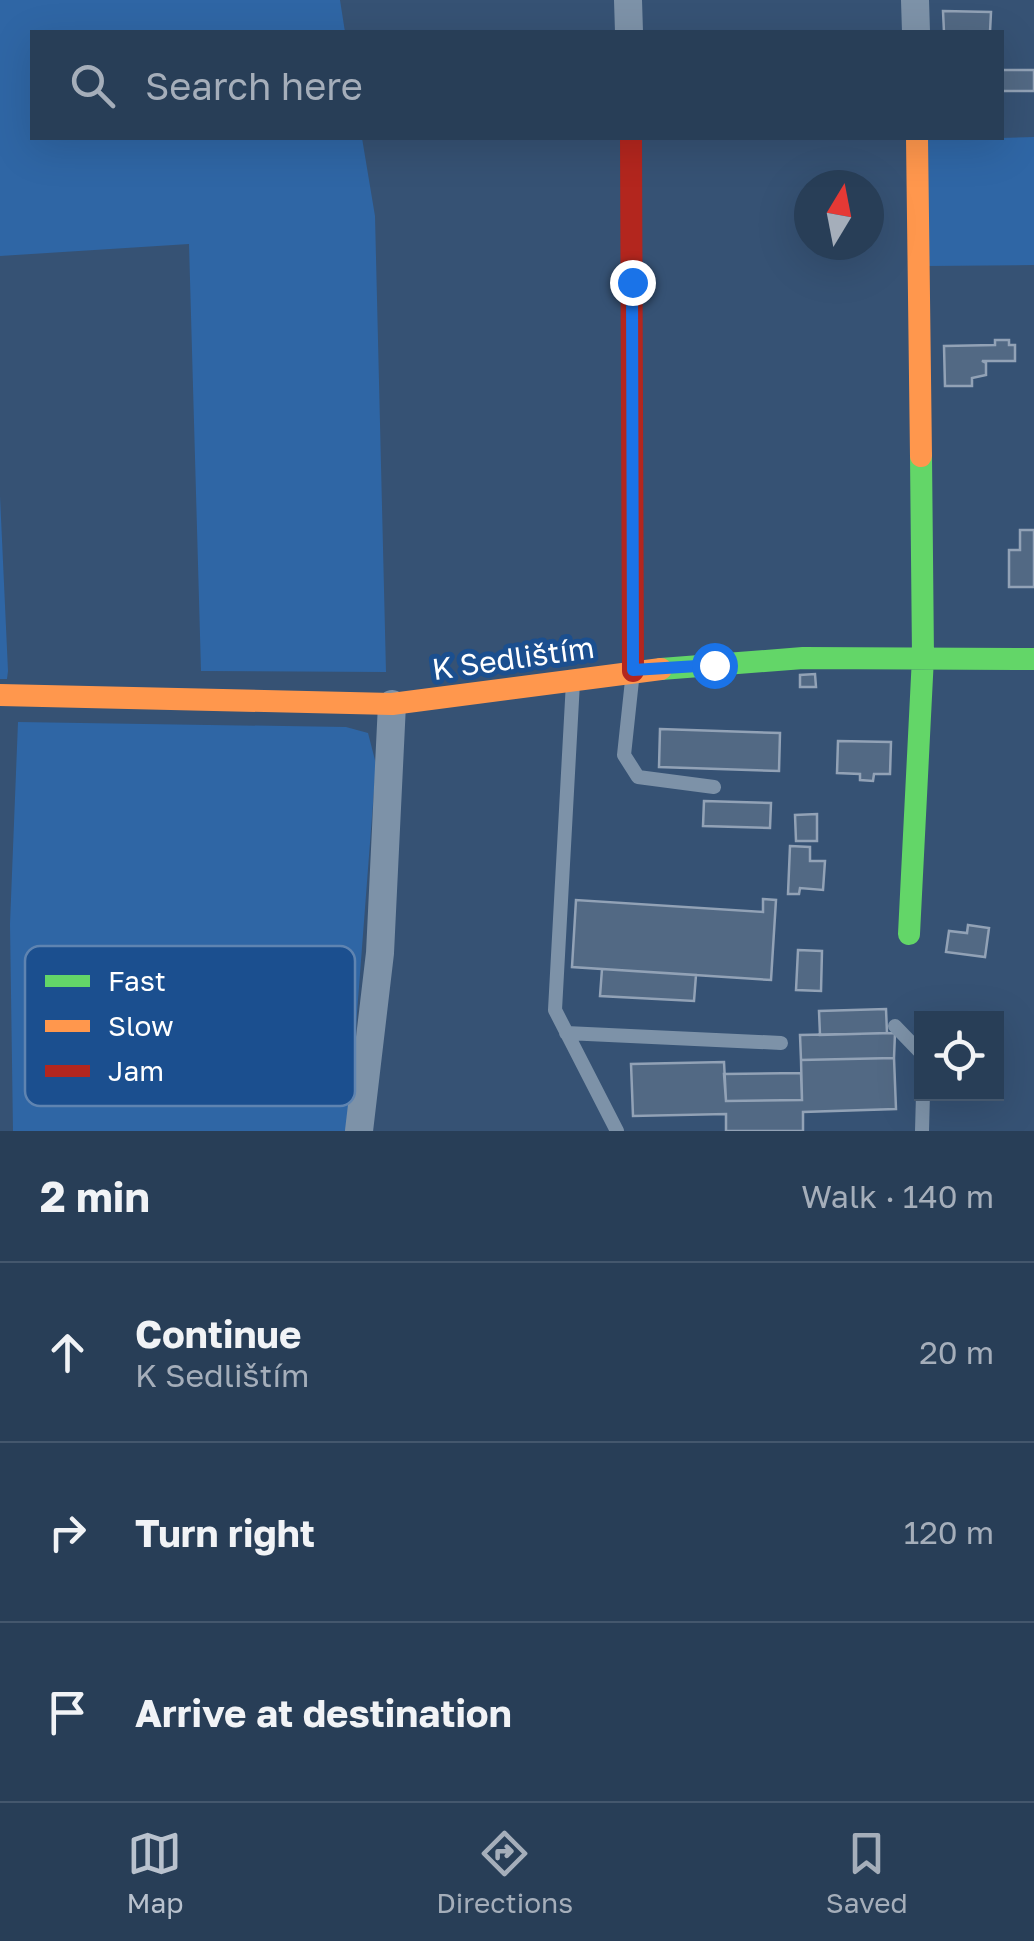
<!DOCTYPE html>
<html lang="en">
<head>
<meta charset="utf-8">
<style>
  :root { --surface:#283e57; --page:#344961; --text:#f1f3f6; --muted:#a5aeba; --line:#44576d; --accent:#b9c2ce }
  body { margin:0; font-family:"Golos Text",sans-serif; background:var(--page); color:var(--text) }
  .controls { position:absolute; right:30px; bottom:30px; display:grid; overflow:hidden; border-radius:0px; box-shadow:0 10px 40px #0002 }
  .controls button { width:90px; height:90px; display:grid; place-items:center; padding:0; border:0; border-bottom:2px solid var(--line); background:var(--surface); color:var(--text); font:50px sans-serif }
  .compass { position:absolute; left:794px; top:170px; width:90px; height:90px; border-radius:50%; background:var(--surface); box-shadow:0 10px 40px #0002; rotate:10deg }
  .stop { position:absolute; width:30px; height:30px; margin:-22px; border:8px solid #1a73e8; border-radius:50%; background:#fff }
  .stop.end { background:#1a73e8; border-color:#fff; box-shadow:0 2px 10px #0008 }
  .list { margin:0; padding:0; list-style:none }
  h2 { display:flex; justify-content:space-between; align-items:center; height:130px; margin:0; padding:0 40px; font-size:42px }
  h2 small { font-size:32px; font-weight:400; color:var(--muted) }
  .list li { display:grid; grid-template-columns:65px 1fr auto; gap:30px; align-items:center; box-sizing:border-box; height:180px; padding:0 40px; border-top:2px solid var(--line) }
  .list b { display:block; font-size:38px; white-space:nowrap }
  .list p { margin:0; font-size:32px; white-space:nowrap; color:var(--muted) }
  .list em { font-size:32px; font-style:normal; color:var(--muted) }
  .icon { flex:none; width:55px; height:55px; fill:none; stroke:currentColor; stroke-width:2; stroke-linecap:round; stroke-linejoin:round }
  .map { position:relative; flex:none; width:1034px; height:1131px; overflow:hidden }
  .search { position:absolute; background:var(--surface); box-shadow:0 10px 40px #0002; left:30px; right:30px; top:30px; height:110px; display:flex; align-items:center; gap:25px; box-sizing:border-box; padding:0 35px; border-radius:0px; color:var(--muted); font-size:38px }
  .sheet { height:670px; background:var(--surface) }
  nav { display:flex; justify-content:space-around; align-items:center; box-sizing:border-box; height:140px; border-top:2px solid var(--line); background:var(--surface); font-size:28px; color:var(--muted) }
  nav a { display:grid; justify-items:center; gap:5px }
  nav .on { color:var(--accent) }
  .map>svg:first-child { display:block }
</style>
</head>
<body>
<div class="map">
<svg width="1034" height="1131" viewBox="0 0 1034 1131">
  <rect width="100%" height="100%" fill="#365274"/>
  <path fill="#2f66a5" d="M0,0H340L345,32H32V138H362L375,216L386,672L201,671L189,244L0,256Z
    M1034,137V265L926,266V140Z
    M0,496L8,671L7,679H0Z
    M18,722L346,727L368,733L376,764L348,1131H13L10,924Z"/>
  <path fill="#526984" stroke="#92a2b6" stroke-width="2.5" d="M943,11L991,12L990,32H944Z
    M1002,70H1034V91H1002Z
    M995,340H1009V345H1015V361H982L986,363V375L972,378V386H945L944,346L995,345Z
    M1020,530H1034V587H1009V550H1020Z
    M815,674L816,687H800V675Z
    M660,729L780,733L779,771L659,767Z
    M838,741L891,742L890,774H874L873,781L860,780V774L837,773Z
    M704,801L771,803L770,828L703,826Z
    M817,814V841H796L795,815Z
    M790,846L810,847V861H825L823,890L800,888L799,894H788Z
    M763,899L776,900L771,980L572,967L576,900L763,912Z
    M968,925L989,928L985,957L946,952L949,931L967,933Z
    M798,950L822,951L821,991L796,990Z
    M602,969L696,975L694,1001L600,996Z
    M886,1009L887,1033L820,1035L819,1011Z
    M895,1033L894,1058L801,1060L800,1035Z
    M894,1058L896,1109L803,1112V1131H726V1114L633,1116L631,1064L724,1062L726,1101L802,1100L801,1060Z
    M801,1073L802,1100L726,1101L724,1074Z"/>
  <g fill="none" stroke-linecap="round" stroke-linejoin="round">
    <path stroke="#7d92a8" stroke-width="14" d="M633,671L624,755L638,777L714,787
      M573,682L555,1010L617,1131
      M895,1026L922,1054
      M566,1033L781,1043
      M922,1131L923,1094"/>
    <path stroke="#7d92a8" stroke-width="28" d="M628,0L629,32
      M915,0L916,32
      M359,1131L380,953L392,704"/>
    <path stroke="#63d668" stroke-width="22" d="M661,669L803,658L1034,659
      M909,934L923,657L921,456"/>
    <path stroke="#ff974d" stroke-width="22" d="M917,138L921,456
      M0,695L392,704L661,669"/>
    <path stroke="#b3261e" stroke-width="22" d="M631,138L633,671"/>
  </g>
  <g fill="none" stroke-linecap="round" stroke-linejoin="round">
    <path stroke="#1a73e8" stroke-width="12" d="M632,282L633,670L714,665"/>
  </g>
  <g text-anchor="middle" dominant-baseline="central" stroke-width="10" stroke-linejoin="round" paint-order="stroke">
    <g font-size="30" fill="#fff" stroke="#1b4f8f">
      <text transform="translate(513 658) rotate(-8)">K Sedlištím</text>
    </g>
  </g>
  <rect x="25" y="946" width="330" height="160" rx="15" fill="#1b4f8f" stroke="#5f84b1" stroke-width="2.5"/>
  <rect x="45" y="975" width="45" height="12" fill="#63d668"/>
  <rect x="45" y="1020" width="45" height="12" fill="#ff974d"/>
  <rect x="45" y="1065" width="45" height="12" fill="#b3261e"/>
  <g font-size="28" fill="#fff">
    <text x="108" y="991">Fast</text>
    <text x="108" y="1036">Slow</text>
    <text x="108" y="1081">Jam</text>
  </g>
</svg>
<div class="controls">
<button><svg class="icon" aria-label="locate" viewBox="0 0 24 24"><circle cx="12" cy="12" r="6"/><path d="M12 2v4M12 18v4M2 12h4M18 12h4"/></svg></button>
</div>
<svg class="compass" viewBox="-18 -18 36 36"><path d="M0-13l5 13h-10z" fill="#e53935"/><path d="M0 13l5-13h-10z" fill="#a5aeba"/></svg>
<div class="stop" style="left:714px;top:665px"></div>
<div class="stop end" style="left:632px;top:282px"></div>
<div class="search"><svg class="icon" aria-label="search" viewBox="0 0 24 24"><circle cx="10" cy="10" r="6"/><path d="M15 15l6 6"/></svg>Search here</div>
</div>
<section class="sheet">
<h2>2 min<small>Walk · 140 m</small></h2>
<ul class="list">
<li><svg class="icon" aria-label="ahead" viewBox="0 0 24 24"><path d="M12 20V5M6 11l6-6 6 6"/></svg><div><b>Continue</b><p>K Sedlištím</p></div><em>20 m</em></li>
<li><svg class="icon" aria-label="right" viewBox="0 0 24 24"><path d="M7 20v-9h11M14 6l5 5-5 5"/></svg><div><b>Turn right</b></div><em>120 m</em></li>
<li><svg class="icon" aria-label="arrive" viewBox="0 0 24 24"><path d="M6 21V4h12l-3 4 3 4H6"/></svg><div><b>Arrive at destination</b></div></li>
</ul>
</section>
<nav>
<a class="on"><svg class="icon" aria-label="map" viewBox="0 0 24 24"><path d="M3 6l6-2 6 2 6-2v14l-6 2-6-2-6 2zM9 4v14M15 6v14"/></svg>Map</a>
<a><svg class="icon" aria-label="directions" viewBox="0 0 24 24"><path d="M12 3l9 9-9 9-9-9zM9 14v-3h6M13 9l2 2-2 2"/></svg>Directions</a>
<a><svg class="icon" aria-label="saved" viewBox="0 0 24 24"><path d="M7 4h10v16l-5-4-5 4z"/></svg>Saved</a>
</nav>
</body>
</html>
